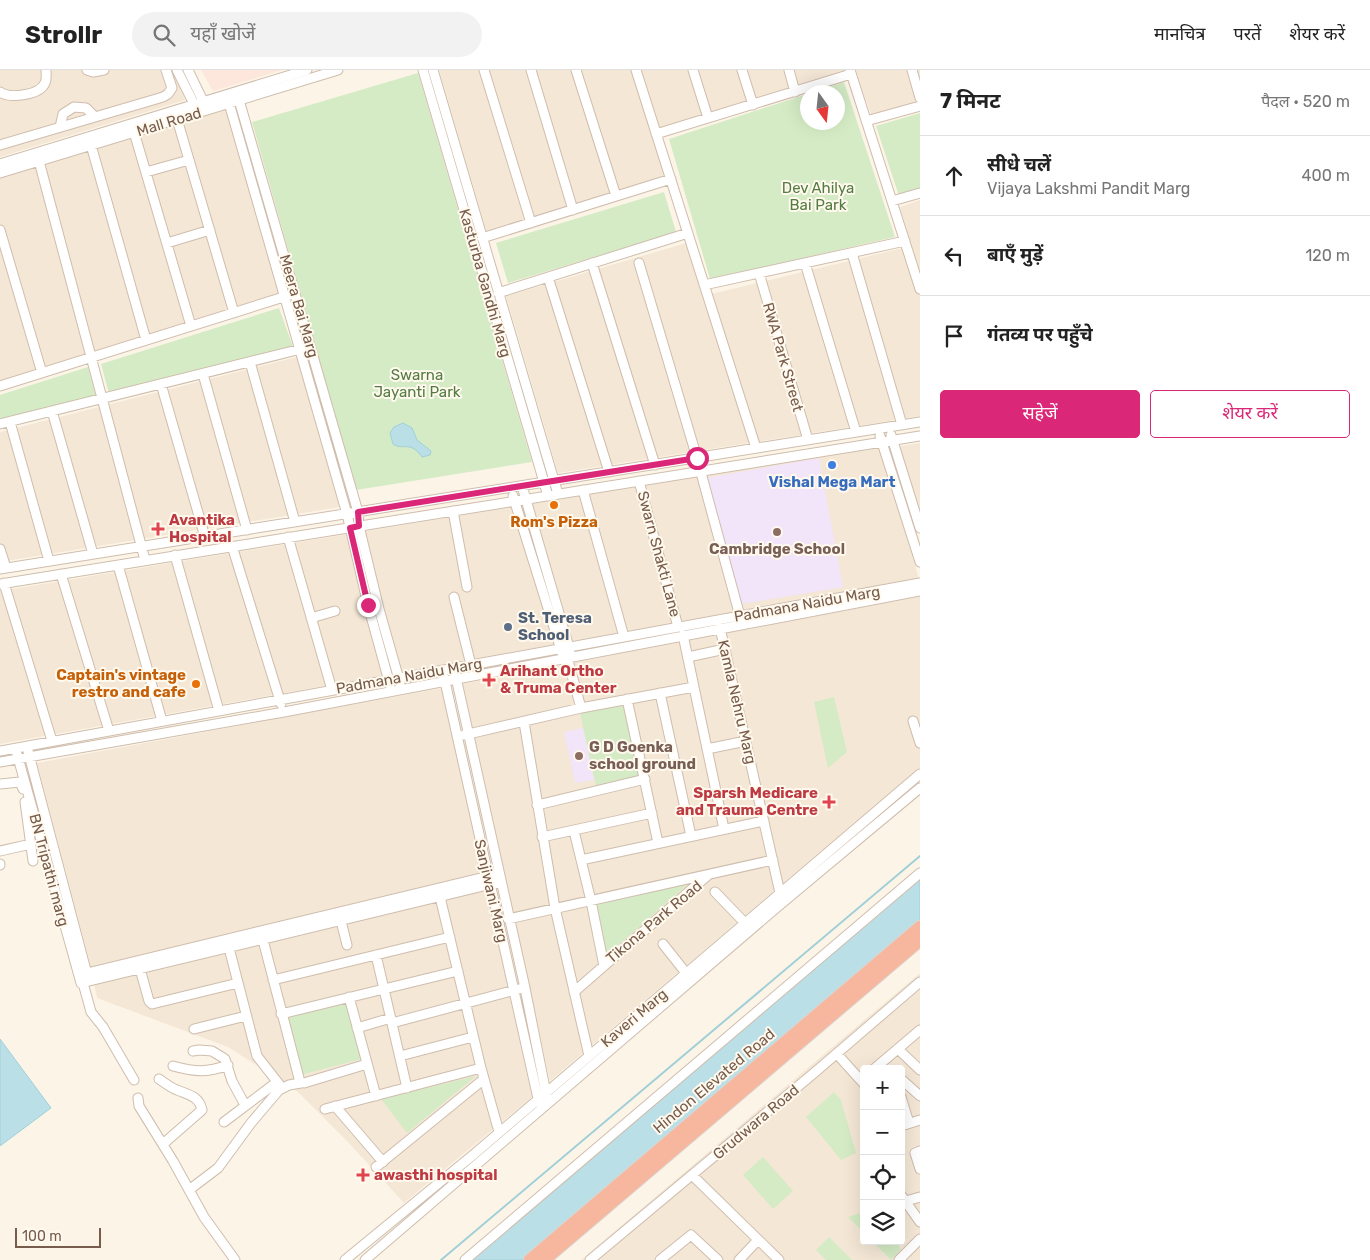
<!DOCTYPE html>
<html lang="hi">
<head>
<meta charset="utf-8">
<style>
  :root { --surface:#fff; --page:#f2f2f2; --text:#222; --muted:#767676; --line:#e0e0e0; --accent:#db2777 }
  body { margin:0; font-family:Rubik,"Noto Sans Devanagari",sans-serif; background:var(--page); color:var(--text) }
  .controls { position:absolute; right:15px; bottom:15px; display:grid; overflow:hidden; border-radius:5px; box-shadow:0 5px 20px #0002 }
  .controls button { width:45px; height:45px; display:grid; place-items:center; padding:0; border:0; border-bottom:1px solid var(--line); background:var(--surface); color:var(--text); font:25px sans-serif }
  .compass { position:absolute; left:800px; top:15px; width:45px; height:45px; border-radius:50%; background:var(--surface); box-shadow:0 5px 20px #0002; rotate:165deg }
  .scale { position:absolute; left:15px; bottom:12px; width:86px; box-sizing:border-box; padding-left:5px; border:2px solid #775b4b; border-top:0; font-size:14px; line-height:18px; white-space:nowrap; color:#775b4b; -webkit-text-stroke:4px #fff9ee; paint-order:stroke }
  .stop { position:absolute; width:15px; height:15px; margin:-11px; border:4px solid #db2777; border-radius:50%; background:#fff }
  .stop.end { background:#db2777; border-color:#fff; box-shadow:0 1px 5px #0008 }
  .list { margin:0; padding:0; list-style:none }
  h2 { display:flex; justify-content:space-between; align-items:center; height:65px; margin:0; padding:0 20px; font-size:21px }
  h2 small { font-size:16px; font-weight:400; color:var(--muted) }
  .list li { display:grid; grid-template-columns:32px 1fr auto; gap:15px; align-items:center; box-sizing:border-box; height:80px; padding:0 20px; border-top:1px solid var(--line) }
  .list b { display:block; font-size:19px; white-space:nowrap }
  .list p { margin:0; font-size:16px; white-space:nowrap; color:var(--muted) }
  .list em { font-size:16px; font-style:normal; color:var(--muted) }
  .actions { display:flex; gap:10px; padding:15px 20px }
  .actions a { flex:1; padding:11px 0; border:1px solid var(--accent); border-radius:5px; text-align:center; font-size:18px; color:var(--accent) }
  .actions .main { background:var(--accent); color:#fff }
  .icon { flex:none; width:28px; height:28px; fill:none; stroke:currentColor; stroke-width:2; stroke-linecap:round; stroke-linejoin:round }
  .map { position:relative; flex:none; width:920px; height:1190px; overflow:hidden }
  header { display:flex; align-items:center; gap:30px; box-sizing:border-box; height:70px; padding:0 25px; background:var(--surface); border-bottom:1px solid var(--line) }
  header strong { font-size:24px }
  nav { display:flex; gap:28px; margin-inline-start:auto; font-size:18px }
  .search { width:350px; height:45px; background:var(--page); display:flex; align-items:center; gap:12px; box-sizing:border-box; padding:0 18px; border-radius:28px; color:var(--muted); font-size:19px }
  main { display:flex }
  aside { flex:1; background:var(--surface) }
  .map>svg:first-child { display:block }
</style>
</head>
<body>
<header>
<strong>Strollr</strong>
<div class="search"><svg class="icon" aria-label="search" viewBox="0 0 24 24"><circle cx="10" cy="10" r="6"/><path d="M15 15l6 6"/></svg>यहाँ खोजें</div>
<nav><a>मानचित्र</a><a>परतें</a><a>शेयर करें</a></nav>
</header>
<main>
<div class="map">
<svg width="920" height="1190" viewBox="0 0 920 1190">
  <rect width="100%" height="100%" fill="#fcf5e7"/>
  <path fill="#f4e7d6" fill-rule="evenodd" d="M0,0H172L185,30L0,87Z
    M439,0H852L652,62L666,107L487,163Z
    M855,0H920V33L872,47Z
    M226,36L279,223L0,311V105Z
    M920,130V346L558,403L506,226L686,173L703,226L911,176L900,137Z
    M297,287L340,437L0,492V362Z
    M920,373V450L895,377Z
    M880,377L919,509L0,674V521Z
    M920,526V697L550,1011L463,614Z
    M442,618L532,1027L404,1133L347,1071L298,1022L228,977L97,928L91,897L37,693Z
    M920,903V1190H581ZM864,999H901V1171H864Z"/>
  <path fill="#fde6db" d="M201,0H282L213,21Z"/>
  <path fill="#f2e4f9" d="M819,388L843,517L741,534L706,408Z
    M583,658L594,710L575,713L564,662Z"/>
  <path fill="#d4ebc5" d="M418,3L532,392L356,420L252,52Z
    M844,12L895,167L710,209L669,69L807,24L808,52H838V22H813Z
    M920,43V119L899,126L876,56Z
    M664,122L676,162L508,213L496,173Z
    M279,238L293,277L109,324L101,294Z
    M88,297L96,327L0,352V325Z
    M834,627L847,682L828,698L814,632Z
    M624,633L640,706L596,716L580,643Z
    M689,813L605,887L594,833Z
    M348,932L362,989L300,1005L286,947Z
    M476,1006L407,1063L381,1029Z
    M834,1022L841,1030L856,1083L841,1090L806,1047Z
    M763,1087L793,1121L773,1139L743,1105Z
    M864,1142V1163L848,1147Z
    M829,1167L852,1190H826L816,1180Z
    M872,1171H895L901,1179L891,1190Z"/>
  <path fill="#bbdfe7" stroke="#a1cfd8" d="M403,353L412,358L417,370L431,381L430,385L422,387C410,370 404,381 393,374L390,363L394,357Z
    M920,809V857L527,1190H470Z
    M0,969L51,1038L0,1076Z"/>
  <g fill="none" stroke-linecap="round" stroke-linejoin="round">
    <path stroke="#a1cfd8" stroke-width="2" d="M441,1190L920,786"/>
    <g stroke="#cfbdad" stroke-width="11">
      <path id="minor" d="M87,0L93,2L104,0
        M177,0L194,34
        M188,0L203,31
        M423,0L548,426
        M433,0L558,424
        M484,0L531,153
        M531,0L573,140
        M576,0L616,126
        M636,0L756,378
        M693,0L708,48
        M742,0L753,35
        M789,0L795,22
        M850,0L920,219
        M912,0L920,28
        M0,22C10,29 40,25 45,13C47,9 46,4 46,0
        M239,30L358,442L359,456L379,539L400,613
        M229,33L347,444L368,535L390,615
        M177,49L234,243
        M866,51L920,36
        M60,57L63,44L74,37L86,38L95,47
        M134,62L191,256
        M656,64L851,4
        M0,75L163,27L168,24L172,18L166,0
        M91,75L146,270
        M39,91L145,490
        M0,94L307,0
        M146,102L189,90
        M0,103L338,0
        M892,131L920,123
        M0,160L42,303
        M482,168L671,109
        M167,173L210,160
        M852,183L902,355
        M592,193L655,395
        M639,193L697,388L741,550
        M805,193L856,362
        M759,203L808,370
        M548,207L609,402
        M704,215L905,171
        M498,223L688,163
        M250,292L295,452
        M203,304L247,460
        M161,314L205,467
        M0,316L290,225
        M52,341L93,484
        M10,352L49,491
        M0,354L305,278
        M891,365L920,458
        M880,366L920,492
        M639,411L678,557
        M522,416L570,581
        M583,420L624,567
        M513,426L562,583
        M453,441L467,517
        M288,467L332,620
        M232,476L281,634
        M0,479L6,498
        M175,485L219,641
        M118,495L162,651
        M0,499L920,352
        M61,504L109,661
        M4,513L52,671
        M0,514L920,366
        M454,527L471,595
        M311,548L335,541
        M720,558L780,823
        M683,565L724,759
        M567,587L581,638
        M688,587L725,579
        M455,603L525,918L547,1028
        M444,607L539,1033
        M660,623L691,766
        M627,629L658,773
        M913,651L920,673
        M524,652L555,838L589,986
        M464,665L581,638L694,617
        M707,679L746,671
        M0,681L920,513
        M28,681L88,908
        M17,684L81,913L500,812
        M0,692L284,642L920,521
        M0,714L20,712L23,719
        M25,732L33,791
        M537,735L645,709
        M574,761L591,831L604,896
        M542,767L652,743
        M0,781L31,774
        M581,790L764,751
        M0,794V795
        M715,822L745,853
        M440,827L481,998L499,1062
        M508,849L773,790
        M341,851L347,875
        M263,870L300,1012L304,1013L367,994
        M663,874L686,903
        M229,878L257,986L282,1018
        M376,885L407,1018
        M140,899L149,931L152,934L238,913
        M87,903L493,805
        M273,910L450,867
        M83,913L91,942L103,957L134,1010
        M574,922L708,805
        M349,927L376,1026
        M281,944L458,901
        M392,953L519,919
        M357,958L391,948
        M194,959L246,946
        M898,979L920,1000
        M193,981L199,980L212,981L225,989L232,1011L245,1035
        M837,984L864,1014
        M400,986L473,967
        M173,996C195,1002 207,1003 228,995
        M874,999L920,960
        M159,1009C165,1013 171,1018 177,1020C189,1025 199,1026 202,1040L163,1074
        M901,1009L920,1026
        M901,1027L909,1053
        M138,1028L139,1036L173,1091L204,1147L235,1190
        M335,1036L383,1092
        M325,1039L481,998
        M224,1052L277,1012
        M901,1056L920,1050
        M920,1081L915,1083L920,1099
        M376,1097L484,1009
        M692,1105L779,1190
        M189,1120L218,1098L251,1053L279,1020L289,1015L301,1013
        M901,1125L920,1152
        M906,1131L920,1127
        M345,1190L473,1085L920,704
        M365,1190L782,833L920,718
        M465,1190L920,803
        M590,1190L814,1003L920,912
        M660,1190L691,1165L718,1190
        M739,1190L758,1170
        M899,1190L920,1169"/>
    </g>
    <g stroke="#dcd4d0" stroke-width="14">
      <path id="highway" d="M530,1190L920,857
        M544,1190L920,870"/>
    </g>
    <use href="#minor" stroke="#fff" stroke-width="9"/>
    <use href="#highway" stroke="#f6b79e" stroke-width="12"/>
  </g>
  <g fill="none" stroke-linecap="round" stroke-linejoin="round">
    <path stroke="#db2777" stroke-width="6" d="M368,535L350,458L359,456L358,442L697,388"/>
  </g>
  <circle fill="#3f7fe0" stroke="#fff9ee" stroke-width="2" cx="832" cy="395" r="5"/>
  <g fill="#e8710a" stroke="#fff9ee" stroke-width="2">
    <circle cx="554" cy="435" r="5"/>
    <circle cx="196" cy="614" r="5"/>
  </g>
  <g fill="#e0444e" stroke="#fff9ee" stroke-width="2">
    <path d="M155.5 451.5h5v5h5v5h-5v5h-5v-5h-5v-5h5z"/>
    <path d="M486.5 602.5h5v5h5v5h-5v5h-5v-5h-5v-5h5z"/>
    <path d="M826.5 724.5h5v5h5v5h-5v5h-5v-5h-5v-5h5z"/>
    <path d="M360.5 1097.5h5v5h5v5h-5v5h-5v-5h-5v-5h5z"/>
  </g>
  <g fill="#8d6e63" stroke="#fff9ee" stroke-width="2">
    <circle cx="777" cy="462" r="5"/>
    <circle cx="579" cy="686" r="5"/>
  </g>
  <circle fill="#5c6f8a" stroke="#fff9ee" stroke-width="2" cx="508" cy="557" r="5"/>
  <g text-anchor="middle" dominant-baseline="central" stroke-width="4" stroke-linejoin="round" paint-order="stroke">
    <g font-size="15" fill="#775b4b" stroke="#fff9ee">
      <text transform="translate(169 52) rotate(-17)">Mall Road</text>
      <text transform="translate(485 213) rotate(74)">Kasturba Gandhi Marg</text>
      <text transform="translate(299 236) rotate(74)">Meera Bai Marg</text>
      <text transform="translate(783 287) rotate(74)">RWA Park Street</text>
      <text transform="translate(659 484) rotate(75)">Swarn Shakti Lane</text>
      <text transform="translate(807 534) rotate(-10)">Padmana Naidu Marg</text>
      <text transform="translate(409 606) rotate(-10)">Padmana Naidu Marg</text>
      <text transform="translate(737 632) rotate(77)">Kamla Nehru Marg</text>
      <text transform="translate(49 800) rotate(75)">BN Tripathi marg</text>
      <text transform="translate(491 821) rotate(77)">Sanjiwani Marg</text>
      <text transform="translate(654 852) rotate(-40)">Tikona Park Road</text>
      <text transform="translate(634 948) rotate(-40)">Kaveri Marg</text>
      <text transform="translate(714 1011) rotate(-40)">Hindon Elevated Road</text>
      <text transform="translate(756 1052) rotate(-40)">Grudwara Road</text>
    </g>
    <g font-size="15" fill="#537c42" stroke="#fff9ee">
      <text x="818" y="118">Dev Ahilya<tspan x="818" dy="17">Bai Park</tspan></text>
      <text x="417" y="305">Swarna<tspan x="417" dy="17">Jayanti Park</tspan></text>
    </g>
    <g font-size="15" font-weight="bold" fill="#366cbe" stroke="#fff9ee">
      <text x="832" y="412">Vishal Mega Mart</text>
    </g>
    <g font-size="15" font-weight="bold" fill="#be3a42" stroke="#fff9ee" text-anchor="start">
      <text x="169" y="450">Avantika<tspan x="169" dy="17">Hospital</tspan></text>
      <text x="500" y="601">Arihant Ortho<tspan x="500" dy="17">&amp; Truma Center</tspan></text>
      <text x="818" y="723" text-anchor="end">Sparsh Medicare<tspan x="818" dy="17">and Trauma Centre</tspan></text>
      <text x="374" y="1105">awasthi hospital</text>
    </g>
    <g font-size="15" font-weight="bold" fill="#c56008" stroke="#fff9ee">
      <text x="554" y="452">Rom's Pizza</text>
      <text x="186" y="605" text-anchor="end">Captain's vintage<tspan x="186" dy="17">restro and cafe</tspan></text>
    </g>
    <g font-size="15" font-weight="bold" fill="#785e54" stroke="#fff9ee">
      <text x="777" y="479">Cambridge School</text>
      <text x="589" y="677" text-anchor="start">G D Goenka<tspan x="589" dy="17">school ground</tspan></text>
    </g>
    <g font-size="15" font-weight="bold" fill="#4e5e75" stroke="#fff9ee" text-anchor="start">
      <text x="518" y="548">St. Teresa<tspan x="518" dy="17">School</tspan></text>
    </g>
  </g>
</svg>
<div class="controls">
<button>+</button>
<button>−</button>
<button><svg class="icon" aria-label="locate" viewBox="0 0 24 24"><circle cx="12" cy="12" r="6"/><path d="M12 2v4M12 18v4M2 12h4M18 12h4"/></svg></button>
<button><svg class="icon" aria-label="layers" viewBox="0 0 24 24"><path d="M12 4l9 5-9 5-9-5zM3 14l9 5 9-5"/></svg></button>
</div>
<svg class="compass" viewBox="-18 -18 36 36"><path d="M0-13l5 13h-10z" fill="#e53935"/><path d="M0 13l5-13h-10z" fill="#767676"/></svg>
<div class="scale">100 m</div>
<div class="stop" style="left:697px;top:388px"></div>
<div class="stop end" style="left:368px;top:535px"></div>
</div>
<aside>
<h2>7 मिनट<small>पैदल · 520 m</small></h2>
<ul class="list">
<li><svg class="icon" aria-label="ahead" viewBox="0 0 24 24"><path d="M12 20V5M6 11l6-6 6 6"/></svg><div><b>सीधे चलें</b><p>Vijaya Lakshmi Pandit Marg</p></div><em>400 m</em></li>
<li><svg class="icon" aria-label="left" viewBox="0 0 24 24"><path d="M17 20v-9H6M10 6l-5 5 5 5"/></svg><div><b>बाएँ मुड़ें</b></div><em>120 m</em></li>
<li><svg class="icon" aria-label="arrive" viewBox="0 0 24 24"><path d="M6 21V4h12l-3 4 3 4H6"/></svg><div><b>गंतव्य पर पहुँचे</b></div></li>
</ul>
<div class="actions"><a class="main">सहेजें</a><a>शेयर करें</a></div>
</aside>
</main>
</body>
</html>
